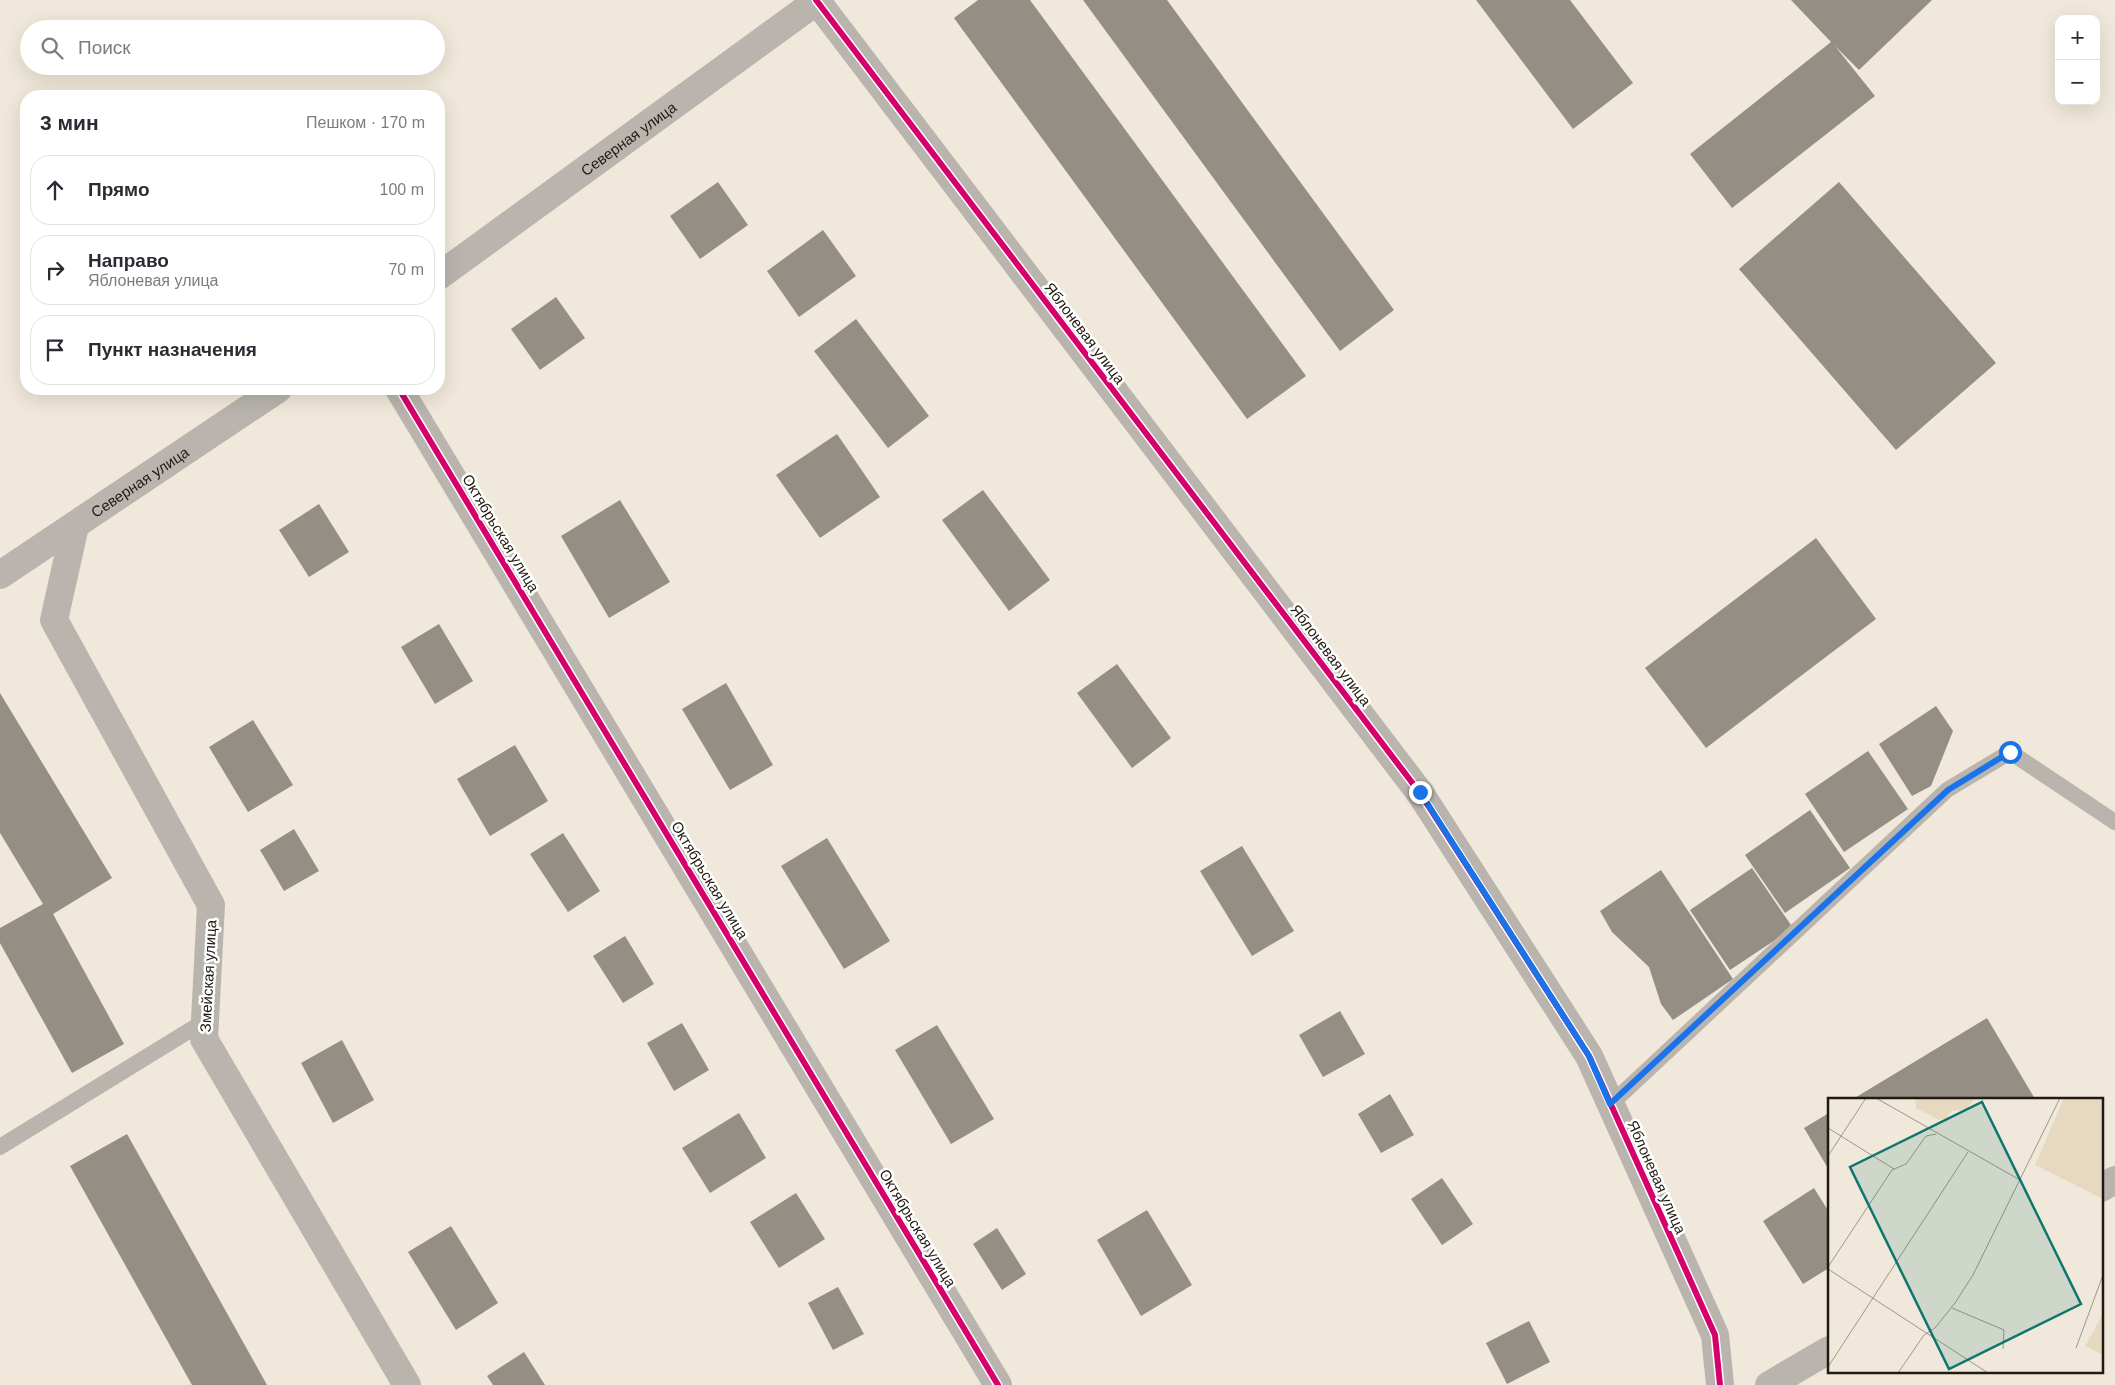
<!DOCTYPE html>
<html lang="ru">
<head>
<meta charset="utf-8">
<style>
  :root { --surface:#fff; --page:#f2f2f3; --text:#2b2b33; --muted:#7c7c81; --line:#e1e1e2 }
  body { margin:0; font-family:Helvetica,sans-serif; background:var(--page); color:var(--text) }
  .controls { position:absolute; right:15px; top:15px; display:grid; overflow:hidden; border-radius:10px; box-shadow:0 5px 20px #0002 }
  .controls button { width:45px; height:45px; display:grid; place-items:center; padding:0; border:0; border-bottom:1px solid var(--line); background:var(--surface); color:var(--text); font:25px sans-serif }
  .stop { position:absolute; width:15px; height:15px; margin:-11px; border:4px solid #1a73e8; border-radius:50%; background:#fff }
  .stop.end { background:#1a73e8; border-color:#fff; box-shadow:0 1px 5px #0008 }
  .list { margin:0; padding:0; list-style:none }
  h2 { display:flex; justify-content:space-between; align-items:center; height:65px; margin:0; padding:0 20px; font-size:21px }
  h2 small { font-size:16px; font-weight:400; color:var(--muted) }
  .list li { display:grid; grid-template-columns:32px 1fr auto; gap:15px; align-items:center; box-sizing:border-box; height:70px; margin:0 10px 10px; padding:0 10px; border:1px solid var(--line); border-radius:20px }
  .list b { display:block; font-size:19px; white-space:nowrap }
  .list p { margin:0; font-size:16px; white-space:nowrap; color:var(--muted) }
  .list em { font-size:16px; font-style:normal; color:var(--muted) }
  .icon { flex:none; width:28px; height:28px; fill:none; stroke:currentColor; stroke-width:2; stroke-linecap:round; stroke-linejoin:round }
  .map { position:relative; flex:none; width:2115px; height:1385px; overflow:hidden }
  .search { position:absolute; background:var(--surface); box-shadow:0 5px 20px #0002; left:20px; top:20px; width:425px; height:55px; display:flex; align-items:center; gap:12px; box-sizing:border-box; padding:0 18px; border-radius:28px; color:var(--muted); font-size:19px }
  .panel { position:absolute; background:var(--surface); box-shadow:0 5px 20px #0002; left:20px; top:90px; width:425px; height:305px; border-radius:20px }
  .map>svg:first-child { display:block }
</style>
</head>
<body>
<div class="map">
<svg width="2115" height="1385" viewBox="0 0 2115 1385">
  <rect width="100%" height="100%" fill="#f0e8da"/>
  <path fill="#948e84" d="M978,0H1030L1306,376L1247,419L954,18Z
    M1083,0H1167L1394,310L1340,351Z
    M1476,0H1570L1633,83L1573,129Z
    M1791,0H1932L1859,70L1835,46L1875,96L1732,208L1690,154L1831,42Z
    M718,182L748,225L700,259L670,216Z
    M1839,182L1996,363L1896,450L1739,269Z
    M823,230L856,276L799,317L767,271Z
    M556,297L585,338L540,370L511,329Z
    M856,319L929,416L888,448L814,351Z
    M837,434L880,497L820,538L776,475Z
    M983,490L1050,580L1009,611L942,520Z
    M620,500L670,582L609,618L561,536Z
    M319,504L349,552L309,577L279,530Z
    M1816,538L1876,619L1706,748L1645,668Z
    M439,624L473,681L435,704L401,647Z
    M1117,664L1171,738L1132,768L1077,693Z
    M726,683L773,765L730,790L682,709Z
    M0,693L112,878L53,914L124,1044L72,1073L0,943V928L43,904L0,833Z
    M1936,706L1953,731L1931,786L1912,796L1879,744Z
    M253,720L293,785L248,812L209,747Z
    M515,745L548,801L490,836L457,779Z
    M1868,751L1908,809L1844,852L1805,794Z
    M1810,810L1850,868L1785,913L1745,855Z
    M294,829L319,871L284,891L260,850Z
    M563,833L600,891L568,912L530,854Z
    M827,838L890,941L844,969L781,866Z
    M1242,846L1294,931L1252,956L1200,871Z
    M1752,868L1793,928L1730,970L1690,910Z
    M1661,870L1733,979L1673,1020L1661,1004L1649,967L1612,932L1600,911Z
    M625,936L654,984L623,1003L593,956Z
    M1340,1011L1365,1054L1323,1077L1299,1035Z
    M1987,1018L2035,1099H1853Z
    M682,1023L709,1070L674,1091L647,1043Z
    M937,1025L994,1119L951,1144L895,1050Z
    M342,1040L374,1100L333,1123L301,1063Z
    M1390,1094L1414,1135L1381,1153L1358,1114Z
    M739,1113L766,1158L710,1193L682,1148Z
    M1829,1113V1170L1804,1128Z
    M127,1134L267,1385H192L70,1166Z
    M1442,1178L1473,1224L1442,1245L1411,1199Z
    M1814,1188L1829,1212V1268L1803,1284L1763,1221Z
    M796,1193L825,1239L779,1268L750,1222Z
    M1147,1210L1192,1285L1141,1316L1097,1240Z
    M451,1226L498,1303L456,1330L408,1252Z
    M997,1228L1026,1274L1002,1290L973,1244Z
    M838,1287L864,1334L833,1350L808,1303Z
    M1529,1321L1550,1362L1507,1384L1486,1343Z
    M524,1352L545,1385H493L487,1376Z"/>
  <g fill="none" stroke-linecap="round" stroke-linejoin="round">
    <path stroke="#b9b5ae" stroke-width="16" d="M1611,1104L1947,790L2010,752L2115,822
      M0,1147L205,1021"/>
    <g stroke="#b9b5ae" stroke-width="28">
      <path id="s1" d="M439,276L817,1"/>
      <path d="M399,389L998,1385"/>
      <path d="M75,526L54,620L211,905L204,1039L407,1385"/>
      <path id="s2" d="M0,575L278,389"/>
      <path d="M2101,1188L2115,1180"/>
      <path d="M1769,1385L1829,1350"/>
    </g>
    <path stroke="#b9b5ae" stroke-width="28" d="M816,0L1420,793L1589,1056L1715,1335L1720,1385"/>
    <g stroke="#fff" stroke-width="9">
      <path id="cycleway" d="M816,0L1420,793L1589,1056L1715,1335L1720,1385
        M399,389L998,1385"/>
    </g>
    <use href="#cycleway" stroke="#d6006c" stroke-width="6"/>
  </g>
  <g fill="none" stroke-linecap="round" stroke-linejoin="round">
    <path stroke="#1a73e8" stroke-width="6" d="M1420,792L1589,1056L1610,1104L1948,790L2010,752"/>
  </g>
  <g text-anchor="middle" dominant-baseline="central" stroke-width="5" stroke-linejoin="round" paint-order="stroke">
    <g font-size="15" fill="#201b12" stroke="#fff">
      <text stroke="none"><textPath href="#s1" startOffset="234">Северная улица</textPath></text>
      <text transform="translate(1085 333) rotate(53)">Яблоневая улица</text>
      <text stroke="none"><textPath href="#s2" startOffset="168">Северная улица</textPath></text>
      <text transform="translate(501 533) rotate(59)">Октябрьская улица</text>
      <text transform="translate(1331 655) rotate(53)">Яблоневая улица</text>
      <text transform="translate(710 880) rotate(59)">Октябрьская улица</text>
      <text transform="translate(208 976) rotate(-87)">Змейская улица</text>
      <text transform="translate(1657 1177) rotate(66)">Яблоневая улица</text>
      <text transform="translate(918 1228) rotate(59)">Октябрьская улица</text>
    </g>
  </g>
  <g transform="translate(1828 1098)">
    <rect width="275" height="275" fill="#f0e8da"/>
    <path d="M275,216V257L257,248Z" fill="#e6d9c0"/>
    <path d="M87,0H147L139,11L123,13L119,20L111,22L88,10ZM236,0H275V101L207,67Z" fill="#e6d9c0"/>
    <path fill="none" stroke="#9d968a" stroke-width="1" d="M48,0L192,82M0,30L66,71M0,58L38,0M0,169L64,72L78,66L98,38L108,36M0,171L160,275M124,210L176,232L175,251M248,250L275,177M0,269L140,54M70,275L96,237L107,230L127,205L145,177L232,0"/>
    <path fill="#0f766e" fill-opacity="0.15" stroke="#0f766e" stroke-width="2.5" d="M154,4L253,206L121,271L22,69Z"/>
    <rect width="275" height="275" fill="none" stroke="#201b12" stroke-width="2.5"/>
  </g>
</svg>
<div class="controls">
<button>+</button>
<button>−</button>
</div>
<div class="stop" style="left:2010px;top:752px"></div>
<div class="stop end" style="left:1420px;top:792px"></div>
<div class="search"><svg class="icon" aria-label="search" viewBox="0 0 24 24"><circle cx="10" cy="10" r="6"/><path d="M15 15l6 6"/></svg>Поиск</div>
<section class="panel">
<h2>3 мин<small>Пешком · 170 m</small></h2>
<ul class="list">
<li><svg class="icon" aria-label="ahead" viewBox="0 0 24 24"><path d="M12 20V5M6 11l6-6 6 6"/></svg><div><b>Прямо</b></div><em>100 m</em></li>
<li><svg class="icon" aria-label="right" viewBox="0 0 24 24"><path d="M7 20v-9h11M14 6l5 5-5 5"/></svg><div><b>Направо</b><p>Яблоневая улица</p></div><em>70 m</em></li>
<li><svg class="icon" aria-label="arrive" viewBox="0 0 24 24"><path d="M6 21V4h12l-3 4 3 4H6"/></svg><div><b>Пункт назначения</b></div></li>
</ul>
</section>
</div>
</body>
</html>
